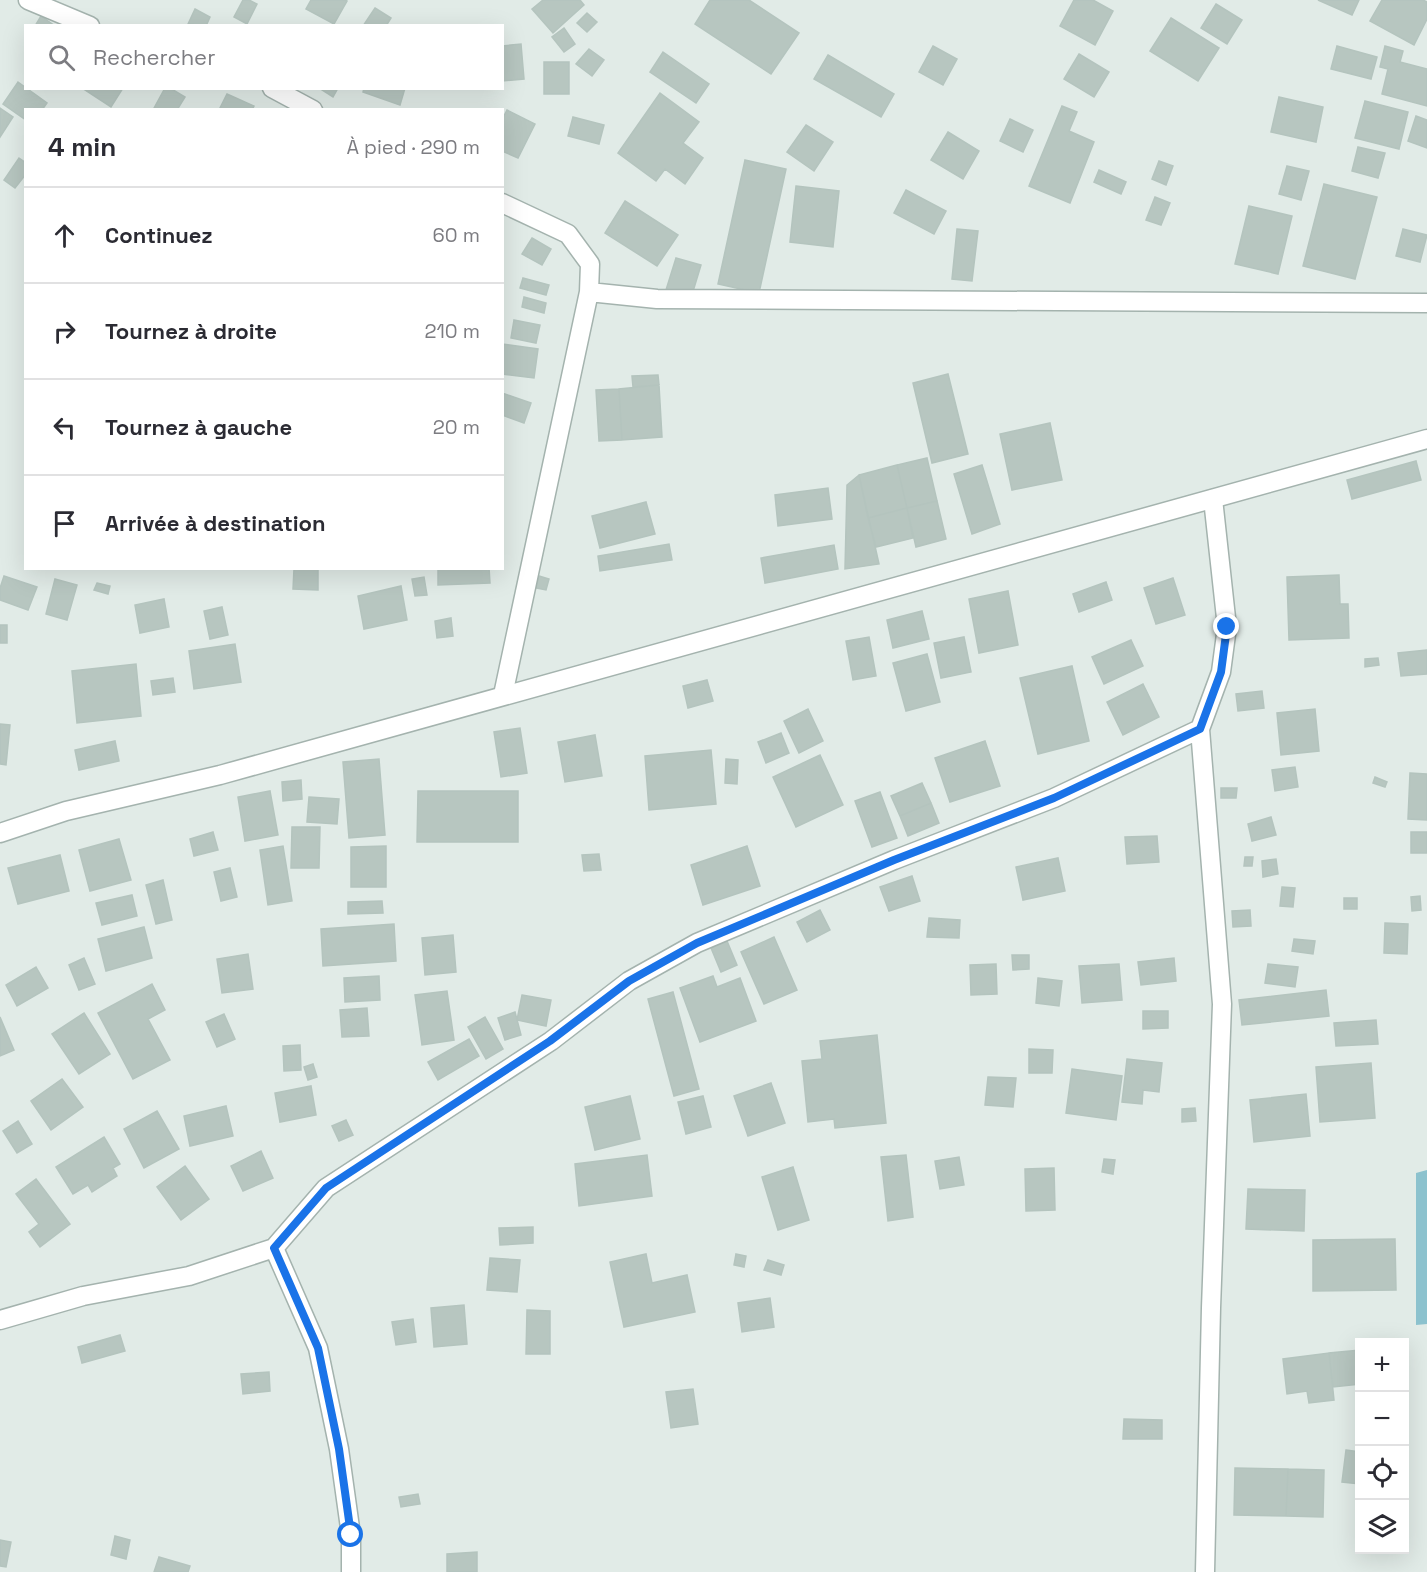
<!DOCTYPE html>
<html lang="fr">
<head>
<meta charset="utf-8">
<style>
  :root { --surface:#fff; --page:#f2f2f3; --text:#2b2b33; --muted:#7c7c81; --line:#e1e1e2 }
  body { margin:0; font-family:"Space Grotesk",sans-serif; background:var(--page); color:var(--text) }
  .controls { position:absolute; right:18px; bottom:18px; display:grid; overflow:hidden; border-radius:0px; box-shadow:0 6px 24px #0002 }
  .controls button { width:54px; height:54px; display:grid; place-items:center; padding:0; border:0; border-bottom:2px solid var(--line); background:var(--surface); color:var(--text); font:30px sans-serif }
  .stop { position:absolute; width:18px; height:18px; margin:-14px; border:4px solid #1a73e8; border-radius:50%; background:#fff }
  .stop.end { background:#1a73e8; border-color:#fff; box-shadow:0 2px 6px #0008 }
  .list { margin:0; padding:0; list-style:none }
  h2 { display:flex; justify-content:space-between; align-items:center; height:78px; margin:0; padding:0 24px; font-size:26px }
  h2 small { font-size:20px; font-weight:400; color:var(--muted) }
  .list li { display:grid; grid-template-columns:39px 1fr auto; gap:18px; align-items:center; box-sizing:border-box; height:96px; padding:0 24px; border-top:2px solid var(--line) }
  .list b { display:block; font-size:22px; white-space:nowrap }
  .list em { font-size:20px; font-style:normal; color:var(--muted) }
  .icon { flex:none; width:33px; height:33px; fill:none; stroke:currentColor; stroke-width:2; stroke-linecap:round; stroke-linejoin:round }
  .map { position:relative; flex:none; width:1427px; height:1572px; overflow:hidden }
  .search { position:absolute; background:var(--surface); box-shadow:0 6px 24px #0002; left:24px; top:24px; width:480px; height:66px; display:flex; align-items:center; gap:15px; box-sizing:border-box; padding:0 21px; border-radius:0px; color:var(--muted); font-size:22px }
  .panel { position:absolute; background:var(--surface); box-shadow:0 6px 24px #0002; left:24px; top:108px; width:480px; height:462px; border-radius:0px }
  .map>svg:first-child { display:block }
</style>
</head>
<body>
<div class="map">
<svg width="1427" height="1572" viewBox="0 0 1427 1572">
  <rect width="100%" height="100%" fill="#e1ebe7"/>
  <path fill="#8cc2ce" d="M1427,1170V1324L1416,1325V1173Z"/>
  <path fill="#b7c6c0" stroke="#b4c4be" stroke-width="1.5" d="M243,0H249L257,4L247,24L234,17Z
    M311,0H345L347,1L334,24L306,9Z
    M543,0H580L584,5L553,33L532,9Z
    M710,0H749L799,33L771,74L695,24Z
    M1074,0H1093L1113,11L1095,45L1060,26Z
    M1318,0H1359L1352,15Z
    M1382,0H1423L1427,2V19L1414,45L1370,21Z
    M1216,4L1242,20L1227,44L1201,28Z
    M375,8L391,18L386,26H363Z
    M195,9L210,17L206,26L188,24Z
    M587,13L597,22L587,32L577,23Z
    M41,16L55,26H35Z
    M1171,18L1219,48L1198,81L1150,51Z
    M564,28L575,44L564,52L552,37Z
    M521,44L524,79L502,81V46Z
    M933,46L957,59L943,85L919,72Z
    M1337,46L1377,57L1371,79L1331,69Z
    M1385,46L1403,51L1400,62L1427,69V106L1382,94L1388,69L1380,67Z
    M589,49L604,60L592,76L576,64Z
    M663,52L709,84L696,103L650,72Z
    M1079,54L1109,72L1094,97L1064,79Z
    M828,55L894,94L881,117L814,79Z
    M544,62H569V94H544Z
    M18,82L47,103L42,110H26V120L3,104Z
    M82,88H123L111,107Z
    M165,88H170L185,97L177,110H153Z
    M319,88H338L333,97Z
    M364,88H405L400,105L363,92Z
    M660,93L699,122L683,143L703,158L685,184L665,169L656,181L618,153Z
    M227,94L254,106L252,110H219Z
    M1279,97L1323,107L1316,142L1271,132Z
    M1365,101L1408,112L1399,149L1355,138Z
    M1062,106L1077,112L1069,131L1094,142L1070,203L1029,186Z
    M0,108L13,117L0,137Z
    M507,110L535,124L518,158L502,151V120Z
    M1416,116L1427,120V148L1408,141Z
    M573,117L604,125L599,144L568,136Z
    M1010,119L1033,130L1023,152L1000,141Z
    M806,125L833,142L814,171L787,152Z
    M948,132L979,151L963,179L931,160Z
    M1358,147L1385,153L1378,178L1352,171Z
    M19,158L26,163V174L15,188L4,180Z
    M745,160L786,169L759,293L718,284Z
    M1159,161L1173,166L1166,185L1152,179Z
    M1287,166L1309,171L1301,200L1279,194Z
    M1099,170L1126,182L1121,194L1094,182Z
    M1324,184L1377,197L1355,279L1303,266Z
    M796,186L839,191L833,247L790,242Z
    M906,190L946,211L934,234L894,213Z
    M1155,197L1170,203L1161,225L1146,220Z
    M625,201L678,235L657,266L605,233Z
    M1249,206L1292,216L1278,274L1235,264Z
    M957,229L978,231L972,281L952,279Z
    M1403,229L1427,235L1420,262L1396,256Z
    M532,238L551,249L542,265L522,254Z
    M676,258L701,265L691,298L666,290Z
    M523,278L549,285L546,295L520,288Z
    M524,297L546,303L544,313L522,307Z
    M514,320L540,325L536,343L511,338Z
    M502,344L538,349L534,378L502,374Z
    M948,374L968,454L932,463L913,383Z
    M658,375L659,385L633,387L632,376Z
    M659,385L662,437L622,440L619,389Z
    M619,389L622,440L599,441L596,390Z
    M502,393L531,403L524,423L502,415Z
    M1050,423L1062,480L1012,490L1000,434Z
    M927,458L937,501L907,508L897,465Z
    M1416,461L1421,480L1352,499L1347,480Z
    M897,465L907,508L868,518L859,475Z
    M982,465L1000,524L972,534L954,474Z
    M859,475L879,564L845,569L847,485Z
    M828,488L832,519L778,526L775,495Z
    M937,501L946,539L916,547L907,508Z
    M646,502L655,534L600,548L592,516Z
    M907,508L913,538L876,547L868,518Z
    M669,544L672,560L600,571L598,556Z
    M834,545L838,569L765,583L761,558Z
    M438,568H489L490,583L438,585Z
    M294,569H318V590L293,589Z
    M1339,575L1340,604H1348L1349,638L1289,640L1287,577Z
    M4,576L37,587L28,610L0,600V588Z
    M539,576L549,579L546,590L536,588Z
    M424,577L427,595L415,596L412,579Z
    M1173,578L1185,615L1156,624L1144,588Z
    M55,579L77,585L67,620L46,614Z
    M1106,582L1112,600L1079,612L1073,594Z
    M97,583L110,586L108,594L94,590Z
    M401,586L407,620L364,629L358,596Z
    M1008,591L1018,645L979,653L969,599Z
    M164,599L169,627L140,633L135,605Z
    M222,607L228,635L210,639L204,611Z
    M922,611L929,639L893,648L887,620Z
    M451,618L453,636L437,638L435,621Z
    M0,625H7V643H0Z
    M869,637L876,676L853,680L846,641Z
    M964,637L971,672L941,678L934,643Z
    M1131,640L1143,666L1104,684L1092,657Z
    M235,644L241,682L194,689L189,651Z
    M1427,650V674L1401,676L1398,653Z
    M927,654L940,702L906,711L893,663Z
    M1378,658L1379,665L1365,667V659Z
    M136,664L141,716L77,723L72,671Z
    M1072,666L1089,741L1038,754L1020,678Z
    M173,678L175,692L153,695L151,681Z
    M707,680L713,701L688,708L683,686Z
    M1143,684L1159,717L1123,735L1107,702Z
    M1262,691L1264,708L1238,711L1236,694Z
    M808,709L823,741L799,753L784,721Z
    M1315,709L1319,751L1281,755L1277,713Z
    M0,724L10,725L6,765L0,764Z
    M520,728L527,773L501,777L494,732Z
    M781,733L789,753L766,763L758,742Z
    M595,735L602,776L565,782L558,742Z
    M115,741L119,761L79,770L75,750Z
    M985,741L1000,786L950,802L935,758Z
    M711,750L716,804L649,810L645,756Z
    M820,755L843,805L796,827L773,777Z
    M379,759L385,835L349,838L343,762Z
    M726,759L738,760L737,784L725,783Z
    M1295,767L1298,787L1275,791L1272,770Z
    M1410,773L1427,774V820L1408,819Z
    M1375,777L1387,782L1385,787L1373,783Z
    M301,780L302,799L283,801L282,782Z
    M922,783L931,803L900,816L891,796Z
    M1221,788H1237L1236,798H1221Z
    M270,791L278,835L245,841L238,797Z
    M418,791H518V842H417Z
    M880,792L897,838L872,847L855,801Z
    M309,797L339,799L337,824L307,822Z
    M931,803L939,823L908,836L900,816Z
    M1271,817L1276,835L1252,841L1248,824Z
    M292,827H320L319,868H291Z
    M213,832L218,850L194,856L190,839Z
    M1411,832H1427V853H1411Z
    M1157,836L1159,862L1127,864L1125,837Z
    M119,839L131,880L90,891L79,850Z
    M283,846L292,901L268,905L260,850Z
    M386,846V887H351V847Z
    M747,846L760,886L703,905L691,865Z
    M599,854L601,870L584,871L582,855Z
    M60,855L69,891L18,904L8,868Z
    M1245,857H1253L1252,866H1244Z
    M1058,858L1065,891L1023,900L1016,867Z
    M1276,859L1278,874L1263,877L1262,861Z
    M230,868L237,897L221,901L214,872Z
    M912,876L920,901L889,911L880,887Z
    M163,880L172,920L156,924L146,885Z
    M1282,887L1295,888L1293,907L1280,906Z
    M132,895L137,916L102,925L96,903Z
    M1420,896L1421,910L1412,911L1411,897Z
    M1344,898H1357V909H1344Z
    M382,901L383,913L348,914V902Z
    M820,910L830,930L807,942L797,922Z
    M1250,910L1251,926L1233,927L1232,911Z
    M929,918L960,920L959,938L927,937Z
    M1385,923L1408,924L1407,954L1384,953Z
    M394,924L396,961L323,966L321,929Z
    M144,927L152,958L106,971L98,939Z
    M453,935L456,972L425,975L422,938Z
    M774,937L797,990L764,1004L741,952Z
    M1294,939L1315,941L1313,954L1292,951Z
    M727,941L737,965L721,972L711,948Z
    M248,954L253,989L222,993L217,959Z
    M1012,955H1029V969L1013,970Z
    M84,958L95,984L79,990L69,965Z
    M1174,958L1176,981L1141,985L1138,962Z
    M996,964L997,994L971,995L970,965Z
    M1119,964L1122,1000L1082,1003L1079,966Z
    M1268,964L1298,967L1295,987L1265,983Z
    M36,967L48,988L17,1006L6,985Z
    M379,976L380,1000L345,1002L344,978Z
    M713,976L717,987L740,978L756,1021L700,1042L680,988Z
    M1038,978L1062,981L1059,1006L1036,1003Z
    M152,984L165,1010L148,1019L170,1060L133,1079L98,1013Z
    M1326,990L1329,1016L1242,1025L1239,1000Z
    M447,991L454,1040L422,1045L415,995Z
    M673,992L699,1089L674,1096L648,999Z
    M522,995L551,1000L546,1026L517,1020Z
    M367,1008L369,1036L342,1037L340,1010Z
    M1143,1011H1168V1028L1143,1029Z
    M515,1012L521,1035L505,1040L498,1018Z
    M84,1013L110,1054L79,1074L52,1034Z
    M224,1014L235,1039L217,1047L206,1022Z
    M0,1017L14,1050L0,1056Z
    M485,1017L503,1049L486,1059L468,1027Z
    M1376,1020L1378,1044L1336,1046L1334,1023Z
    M877,1035L886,1123L835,1128L834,1119L808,1122L802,1061L822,1059L820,1041Z
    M469,1039L479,1056L438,1080L428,1062Z
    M300,1045L301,1070L284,1071L283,1046Z
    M1029,1049L1053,1050L1052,1073H1029Z
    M1127,1059L1162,1063L1159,1092L1143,1090L1142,1104L1122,1102Z
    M1371,1063L1375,1118L1320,1122L1316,1067Z
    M313,1064L317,1077L308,1080L304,1067Z
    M1072,1069L1122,1076L1116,1120L1066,1113Z
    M988,1077L1016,1078L1013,1107L985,1105Z
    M62,1079L83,1107L51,1130L31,1101Z
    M771,1083L785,1123L748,1136L734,1096Z
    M311,1086L316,1115L280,1122L275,1093Z
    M1306,1094L1310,1136L1254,1142L1250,1100Z
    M630,1096L640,1139L595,1150L585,1107Z
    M703,1096L711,1127L686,1134L678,1102Z
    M226,1106L233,1136L190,1146L184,1116Z
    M1195,1108L1196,1121L1182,1122V1109Z
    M157,1111L179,1149L144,1168L124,1129Z
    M346,1120L353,1135L339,1141L332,1126Z
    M18,1121L32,1144L17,1153L3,1131Z
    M104,1137L120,1164L113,1168L117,1176L92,1192L88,1185L73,1194L56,1167Z
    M261,1151L273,1178L243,1191L231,1166Z
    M647,1155L652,1196L579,1206L575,1164Z
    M906,1155L913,1217L888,1221L881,1157Z
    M959,1157L964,1185L940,1189L935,1161Z
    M1104,1159L1115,1160L1113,1174L1102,1172Z
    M185,1166L209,1199L181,1220L157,1187Z
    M793,1167L809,1220L778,1230L762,1177Z
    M1054,1168L1055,1210L1026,1211L1025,1169Z
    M36,1179L70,1224L40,1247L29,1232L39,1224L16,1194Z
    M1248,1189L1305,1190L1304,1231L1246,1229Z
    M533,1227V1243L500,1245L499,1228Z
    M1395,1239L1396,1290L1313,1291V1240Z
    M646,1254L652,1283L687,1275L695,1312L624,1327L610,1262Z
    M736,1254L746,1256L744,1267L734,1265Z
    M490,1258L520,1260L517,1292L487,1290Z
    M768,1260L784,1265L781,1275L764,1270Z
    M770,1298L774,1327L742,1332L738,1303Z
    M464,1305L467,1344L434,1347L431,1308Z
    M527,1310L550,1311V1354H526Z
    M413,1319L416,1342L396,1345L392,1322Z
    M120,1335L125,1351L82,1363L78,1347Z
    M1360,1350V1384L1333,1387L1329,1353Z
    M1329,1353L1334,1400L1309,1403L1307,1391L1287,1394L1283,1359Z
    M269,1372L270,1391L243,1394L241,1374Z
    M693,1389L698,1424L671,1428L666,1392Z
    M1124,1419L1162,1420V1439H1123Z
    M1346,1450L1360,1452V1484L1342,1482Z
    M1235,1468L1288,1469L1286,1516L1234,1515Z
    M1288,1469L1324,1470L1323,1517L1286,1516Z
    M418,1494L420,1504L401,1507L399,1497Z
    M115,1536L130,1540L126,1559L111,1555Z
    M0,1540L11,1542L6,1567L0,1566Z
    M477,1552V1572H447V1554Z
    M159,1557L190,1566L188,1572H154Z"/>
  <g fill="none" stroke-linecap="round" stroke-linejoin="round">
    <g stroke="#a4b3ae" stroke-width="21">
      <path id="minor" d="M28,0L90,26
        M272,88L313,110
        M502,203L568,234L590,264L589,292L503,695
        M589,292L657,299L1427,303
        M0,1320L83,1296L189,1276L274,1248
        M351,1572V1535L339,1449L318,1348L274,1248L326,1188L551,1041L629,981L697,943L894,860L1054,798L1200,729
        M1205,1572L1211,1308L1222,1004L1200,729L1221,672L1227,627L1213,499"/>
    </g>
    <g stroke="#a4b3ae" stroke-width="21">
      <path id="tertiary" d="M0,833L66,811L220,775L1427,439"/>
    </g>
    <use href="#minor" stroke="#fff" stroke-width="18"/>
    <use href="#tertiary" stroke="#fff" stroke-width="18"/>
  </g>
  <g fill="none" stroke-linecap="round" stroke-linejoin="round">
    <path stroke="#1a73e8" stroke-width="8" d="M351,1535L339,1449L318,1348L274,1248L326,1188L550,1041L629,981L697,943L894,860L1054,798L1200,729L1221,672L1227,627"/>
  </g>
</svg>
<div class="controls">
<button>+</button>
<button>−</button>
<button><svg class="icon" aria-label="locate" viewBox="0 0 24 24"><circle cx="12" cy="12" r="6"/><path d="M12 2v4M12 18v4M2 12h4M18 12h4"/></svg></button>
<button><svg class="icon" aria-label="layers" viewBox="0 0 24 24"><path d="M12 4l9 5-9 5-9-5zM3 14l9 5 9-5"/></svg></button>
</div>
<div class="stop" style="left:351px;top:1535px"></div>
<div class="stop end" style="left:1227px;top:627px"></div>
<div class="search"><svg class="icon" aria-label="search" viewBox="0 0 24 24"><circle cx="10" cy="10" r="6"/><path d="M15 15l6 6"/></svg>Rechercher</div>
<section class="panel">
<h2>4 min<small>À pied · 290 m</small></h2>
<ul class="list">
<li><svg class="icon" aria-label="ahead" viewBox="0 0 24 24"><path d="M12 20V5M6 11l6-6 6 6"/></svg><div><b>Continuez</b></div><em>60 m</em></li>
<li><svg class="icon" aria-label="right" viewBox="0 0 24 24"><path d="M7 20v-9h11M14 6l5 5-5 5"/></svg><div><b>Tournez à droite</b></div><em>210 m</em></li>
<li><svg class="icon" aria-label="left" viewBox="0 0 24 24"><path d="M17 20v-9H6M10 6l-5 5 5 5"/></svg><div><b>Tournez à gauche</b></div><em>20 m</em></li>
<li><svg class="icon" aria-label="arrive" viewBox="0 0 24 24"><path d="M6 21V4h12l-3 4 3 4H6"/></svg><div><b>Arrivée à destination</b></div></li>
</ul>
</section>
</div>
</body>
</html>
